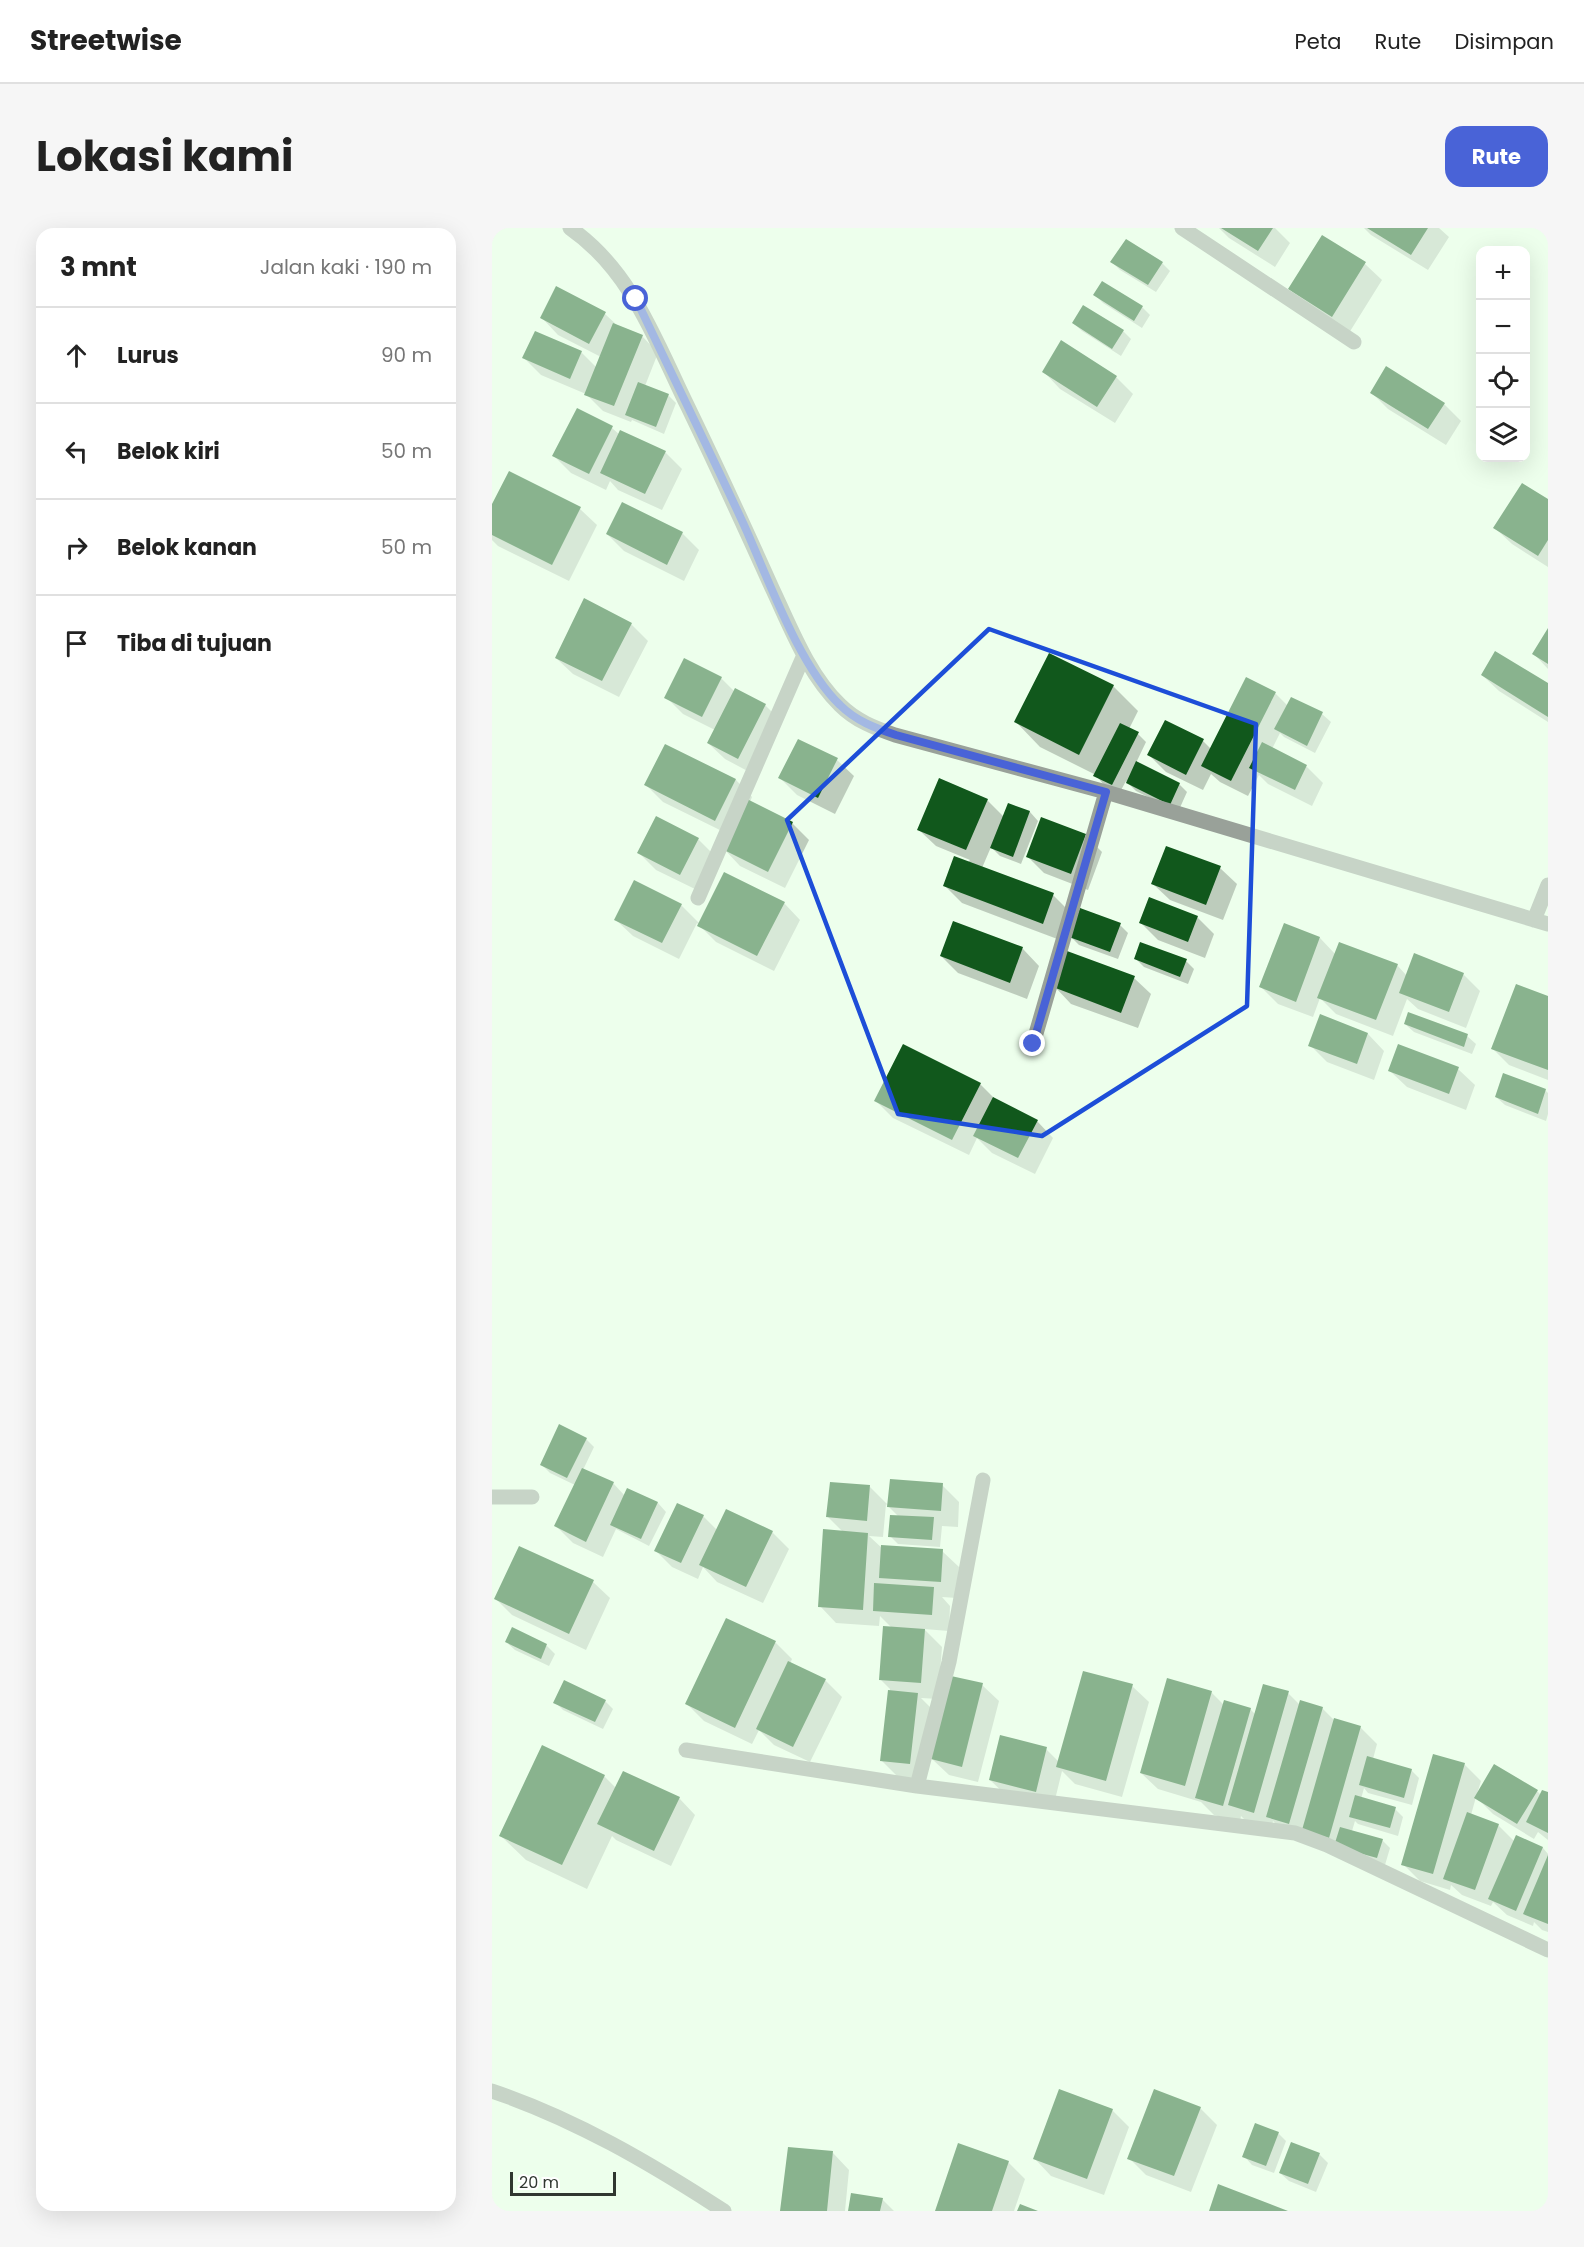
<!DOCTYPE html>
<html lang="id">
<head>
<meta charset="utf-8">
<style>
  :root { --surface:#fff; --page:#f6f6f6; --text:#222; --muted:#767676; --line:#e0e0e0; --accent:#4963d7 }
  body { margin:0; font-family:Poppins,sans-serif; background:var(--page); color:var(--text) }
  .controls { position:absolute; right:18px; top:18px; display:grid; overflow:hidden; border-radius:12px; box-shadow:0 6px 24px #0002 }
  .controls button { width:54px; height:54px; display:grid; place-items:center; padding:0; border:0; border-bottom:2px solid var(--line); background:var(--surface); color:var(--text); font:30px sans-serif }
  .scale { position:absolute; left:18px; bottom:15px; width:106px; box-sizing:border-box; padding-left:6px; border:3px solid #303730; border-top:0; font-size:16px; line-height:21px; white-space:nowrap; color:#303730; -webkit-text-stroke:4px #fff; paint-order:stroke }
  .stop { position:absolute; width:18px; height:18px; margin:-14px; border:4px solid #4963d7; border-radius:50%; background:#fff }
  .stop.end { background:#4963d7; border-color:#fff; box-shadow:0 2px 6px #0008 }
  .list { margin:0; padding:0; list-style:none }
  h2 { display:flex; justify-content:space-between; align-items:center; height:78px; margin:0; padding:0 24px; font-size:26px }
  h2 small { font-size:20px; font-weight:400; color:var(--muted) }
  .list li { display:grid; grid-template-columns:39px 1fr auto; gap:18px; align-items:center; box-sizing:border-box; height:96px; padding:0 24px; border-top:2px solid var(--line) }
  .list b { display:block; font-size:22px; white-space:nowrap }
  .list em { font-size:20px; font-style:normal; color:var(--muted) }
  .icon { flex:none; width:33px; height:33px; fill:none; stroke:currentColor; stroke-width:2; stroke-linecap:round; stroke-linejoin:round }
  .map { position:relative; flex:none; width:1056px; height:1983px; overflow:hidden; border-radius:18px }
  header { display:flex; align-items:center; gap:36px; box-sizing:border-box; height:84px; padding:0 30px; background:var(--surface); border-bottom:2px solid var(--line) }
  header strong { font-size:28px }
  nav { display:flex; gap:33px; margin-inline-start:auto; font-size:21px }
  .intro { display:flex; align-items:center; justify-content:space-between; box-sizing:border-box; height:144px; padding:0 36px }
  h1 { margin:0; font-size:42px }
  .button { padding:15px 27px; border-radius:18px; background:var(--accent); color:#fff; font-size:21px; font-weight:700 }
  main { display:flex; gap:36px; padding:0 36px }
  aside { flex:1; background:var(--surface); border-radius:18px; box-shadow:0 6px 24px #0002 }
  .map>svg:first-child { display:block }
</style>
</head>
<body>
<header>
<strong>Streetwise</strong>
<nav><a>Peta</a><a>Rute</a><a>Disimpan</a></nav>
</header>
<div class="intro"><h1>Lokasi kami</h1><a class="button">Rute</a></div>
<main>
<aside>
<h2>3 mnt<small>Jalan kaki · 190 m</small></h2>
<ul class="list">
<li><svg class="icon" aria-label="ahead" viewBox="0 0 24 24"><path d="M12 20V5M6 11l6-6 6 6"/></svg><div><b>Lurus</b></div><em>90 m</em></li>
<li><svg class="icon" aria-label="left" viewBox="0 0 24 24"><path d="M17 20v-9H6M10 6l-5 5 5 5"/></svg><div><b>Belok kiri</b></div><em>50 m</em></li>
<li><svg class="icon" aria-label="right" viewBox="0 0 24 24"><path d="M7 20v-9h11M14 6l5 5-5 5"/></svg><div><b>Belok kanan</b></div><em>50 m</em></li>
<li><svg class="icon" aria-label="arrive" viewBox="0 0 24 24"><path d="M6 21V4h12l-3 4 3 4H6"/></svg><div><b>Tiba di tujuan</b></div></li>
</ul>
</aside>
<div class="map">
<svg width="1056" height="1983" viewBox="0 0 1056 1983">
  <rect width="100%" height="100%" fill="#edffec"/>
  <path fill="#0003" d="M727,0H783L798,15L783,39L737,10Z
    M872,0H947L957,9L936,42L879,7Z
    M831,9L873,36L890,52L857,105L814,78L797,61Z
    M620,34L670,35L678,43L664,64L628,42Z
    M65,60L113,86L127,99L150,108L166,125L153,158L176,167L184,175L172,206L140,192L139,194L111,183L94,166L49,147L32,130L89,124L105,140L109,129L66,107L50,90Z
    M603,67L650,79L658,87L650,100L611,75Z
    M581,95L631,103L639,111L629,128L590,103Z
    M552,144L624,149L641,166L623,195L568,161Z
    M880,165L952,176L969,193L954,217L896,181Z
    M86,182L120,200L128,207L173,224L190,241L170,282L126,262L118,253L114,262L79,245L62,228Z
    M1056,273V339L1020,316L1003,300Z
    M0,280L88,281L105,297L77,353L6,318L0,312Z
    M190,305L207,322L192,353L132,323L115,306Z
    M139,396L156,413L127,469L81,446L64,430Z
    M1056,403V441L1042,426Z
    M558,427L621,458L646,483L637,501L646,506L654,514L644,535L687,556L695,564L686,584L644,563L634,553L628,564L611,556L604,547L548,519L524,494Z
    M193,432L229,450L242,463L273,477L290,494L263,547L233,531L216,515L223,502L191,486L174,469Z
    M990,447L1056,457V494L1007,463Z
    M783,465L796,478L800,471L830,486L839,494L823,525L792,509L788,505L780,521L815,539L831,555L820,578L776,556L767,547L756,568L728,554L719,546L711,562L674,544L657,527L674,494L711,513L719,521Z
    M174,518L244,552L260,569L258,574L300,595L317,612L293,660L248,638L232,621L238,607L171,574L154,557Z
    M345,532L362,548L343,586L305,567L288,550Z
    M495,572L512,589L516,577L538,584L546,593L529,636L508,628L499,619L490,640L561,667L578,684L568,712L470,675L453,658L478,632L444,618L427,602Z
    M593,607L610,624L596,662L552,645L536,629Z
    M206,611L223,628L205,662L164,642L147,625Z
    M728,640L745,656L731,692L678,672L661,656Z
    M292,675L308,692L282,743L224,714L205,695L187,731L141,708L124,692L189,677L208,696Z
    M705,689L722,706L713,730L666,712L649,695Z
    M462,695L531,721L547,738L535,771L466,745L449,728Z
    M628,697L636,705L626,731L587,717L579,709Z
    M828,710L844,727L905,737L915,748L971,746L988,763L974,800L926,781L915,771L901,808L844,786L828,770L821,789L786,776L769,759Z
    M644,731L694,733L702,741L696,756L652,739Z
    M642,750L659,766L646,800L579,776L563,759Z
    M1056,770V852L1017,837L1000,820Z
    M829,788L876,806L892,823L882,852L835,834L818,817Z
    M913,796L975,808L984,816L980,826L922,804Z
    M966,841L983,857L974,882L915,859L898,843Z
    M488,856L505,873L545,893L561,910L543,946L500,925L485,910L477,927L401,890L384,873Z
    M1053,862L1056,865V886L1054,893L1013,877L1004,869Z
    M94,1211L102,1219L91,1242L121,1255L133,1268L136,1262L166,1275L174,1284L157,1318L124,1301L111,1329L81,1315L64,1298L83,1257L58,1245L50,1237Z
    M450,1257L467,1274L466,1299L450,1298L448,1319L406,1316L398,1308L407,1289L394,1276L391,1309L377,1308L391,1321L450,1323L467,1339L465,1370L450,1369L458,1378L457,1403L432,1401L450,1419L446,1471L429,1470L442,1483L434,1552L406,1549L389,1532L398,1461L389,1452L400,1400L388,1388L387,1398L344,1395L328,1378L351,1304L336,1289L378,1259L397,1278Z
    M211,1288L225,1302L280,1304L297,1321L271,1375L225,1354L211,1339L206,1351L180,1339L164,1323Z
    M101,1354L118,1370L94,1422L20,1387L3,1370Z
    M235,1392L284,1415L300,1431L298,1436L333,1452L350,1469L318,1534L282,1517L267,1502L260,1516L212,1493L195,1476Z
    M20,1401L55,1418L63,1426L57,1438L23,1422L14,1414Z
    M490,1457L507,1473L486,1554L457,1547L440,1531Z
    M640,1458L657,1474L630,1569L583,1556L570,1543L561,1580L515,1568L498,1552L554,1521L567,1534Z
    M719,1464L732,1477L758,1481L764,1487L796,1465L808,1477L830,1480L842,1492L868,1499L885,1516L881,1531L919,1542L927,1550L920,1577L876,1565L872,1560L869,1571L903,1581L911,1589L906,1608L866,1596L863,1593L860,1603L890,1612L898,1620L893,1637L793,1605L781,1593L779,1601L755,1594L749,1588L748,1594L722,1587L709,1574L666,1561L649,1545Z
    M113,1473L121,1481L111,1501L71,1482L63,1474Z
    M972,1536L989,1553L985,1566L1045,1563L1049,1567L1056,1566V1612L1046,1604L1042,1611L1001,1586L984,1569L979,1587L1006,1597L1023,1614L1025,1609L1051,1620L1056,1626V1704L1050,1702L1042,1694L1041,1698L1015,1687L1001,1674L999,1678L970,1667L959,1657L958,1662L928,1653L911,1636Z
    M112,1548L124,1560L187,1570L203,1587L179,1638L124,1612L120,1608L95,1661L34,1632L9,1608Z
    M708,1880L725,1897L699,1964L654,1947L637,1930Z
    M620,1882L637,1899L612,1967L559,1948L543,1931Z
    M786,1905L794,1913L782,1945L760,1937L752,1928Z
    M800,1916L828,1927L836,1935L824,1964L797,1953L788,1945Z
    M341,1925L357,1942L353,1983H290Z
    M516,1934L533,1951L522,1983H445Z
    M390,1971L402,1983H357Z"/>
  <path fill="#11581c" d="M729,0H781L766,23Z
    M875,0H936L919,27Z
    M830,7L874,34L840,89L796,61Z
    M634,11L671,34L656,57L618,34Z
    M610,53L651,78L642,93L601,67Z
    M64,58L114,84L97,116L48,90Z
    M591,77L632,102L620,121L580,95Z
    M121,95L151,107L122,178L92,167Z
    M43,103L90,123L78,151L30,130Z
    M569,112L625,148L605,179L550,144Z
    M894,138L953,175L936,201L878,165Z
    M146,154L177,166L164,199L133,187Z
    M85,180L121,198L97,246L60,228Z
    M128,202L174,223L153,266L108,245Z
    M17,243L89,279L60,337L0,307V276Z
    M1030,255L1056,271V312L1046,328L1001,300Z
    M130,274L191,304L175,337L114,306Z
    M92,370L140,395L110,453L63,430Z
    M1056,400V436L1040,426Z
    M1003,423L1056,455V489L989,447Z
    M557,425L622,457L587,527L522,494Z
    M192,430L230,449L210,489L172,470Z
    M754,449L784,464L739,553L709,538Z
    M243,460L274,476L246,531L215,515Z
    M799,469L831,484L815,518L782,501Z
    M673,492L712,511L694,547L655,527Z
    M628,495L647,504L620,557L601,548Z
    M306,511L346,530L326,570L286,550Z
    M770,514L815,537L803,562L757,540Z
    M173,516L244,551L223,593L152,557Z
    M644,533L688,555L678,577L634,555Z
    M447,550L496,571L474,622L425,602Z
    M255,571L301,594L276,644L230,621Z
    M516,575L538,583L521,629L498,620Z
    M164,588L207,610L188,647L145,625Z
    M549,589L594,606L579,646L534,629Z
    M674,618L729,638L714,677L659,656Z
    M462,628L562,665L551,696L451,658Z
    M232,644L293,674L265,728L205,698Z
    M142,652L190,676L170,715L122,692Z
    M657,669L706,688L696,714L647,695Z
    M588,680L629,695L618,724L577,709Z
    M461,693L531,719L518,755L448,728Z
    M792,695L828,709L804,774L767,759Z
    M648,714L695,731L688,749L642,731Z
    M847,714L906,736L884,792L825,770Z
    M575,723L643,748L629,785L561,759Z
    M922,725L972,745L957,784L907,765Z
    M1024,756L1056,768V842L999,821Z
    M916,784L976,806L972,819L912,796Z
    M828,786L876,805L865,836L816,818Z
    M411,816L489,855L460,912L382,873Z
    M906,816L967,839L957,866L896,843Z
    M1011,845L1054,861L1046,886L1003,869Z
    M501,869L546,892L526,930L481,908Z
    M67,1196L95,1210L75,1250L48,1237Z
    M90,1240L122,1254L94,1314L62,1298Z
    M398,1251L451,1255L449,1283L395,1279Z
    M338,1254L378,1257L375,1293L334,1289Z
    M135,1260L166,1274L149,1311L118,1297Z
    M185,1275L212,1287L189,1335L162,1323Z
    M234,1281L281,1303L254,1359L207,1337Z
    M398,1287L442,1289L440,1312L396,1309Z
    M331,1301L376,1305L371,1382L326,1379Z
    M389,1317L451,1321L449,1354L387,1350Z
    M27,1318L102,1352L77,1406L2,1371Z
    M382,1355L442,1359L440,1387L381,1383Z
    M234,1390L284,1413L243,1500L193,1476Z
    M391,1398L433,1401L429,1455L387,1452Z
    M20,1399L55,1416L49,1431L13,1414Z
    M296,1433L334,1451L301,1519L264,1501Z
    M591,1443L641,1456L614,1553L564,1539Z
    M459,1448L491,1455L470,1539L439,1531Z
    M675,1450L720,1463L693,1558L648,1545Z
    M72,1452L114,1472L103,1494L61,1475Z
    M771,1456L797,1463L762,1585L736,1577Z
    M396,1462L426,1465L418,1536L388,1533Z
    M732,1472L759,1480L731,1578L703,1570Z
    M808,1472L831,1479L797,1596L774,1589Z
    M842,1490L869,1498L837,1610L810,1602Z
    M508,1507L555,1519L544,1564L497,1552Z
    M50,1517L113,1547L70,1637L7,1608Z
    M941,1526L973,1535L941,1646L909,1637Z
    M875,1528L920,1541L912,1570L867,1557Z
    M1002,1536L1046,1562L1025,1596L982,1570Z
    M131,1543L188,1569L162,1623L105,1596Z
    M1050,1562L1056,1564V1605L1034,1594Z
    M863,1567L904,1579L898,1600L857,1589Z
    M975,1584L1007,1596L983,1662L951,1651Z
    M848,1599L891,1611L885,1630L842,1618Z
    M1024,1607L1051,1619L1024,1683L996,1671Z
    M1056,1627V1696L1031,1686Z
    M567,1861L621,1881L595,1951L541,1931Z
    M662,1861L709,1879L682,1948L635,1931Z
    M763,1895L787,1904L774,1938L750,1929Z
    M799,1914L828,1925L816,1956L787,1945Z
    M466,1915L517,1933L500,1983H443Z
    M296,1919L341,1923L335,1983H288Z
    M726,1956L796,1983H717Z
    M359,1965L391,1970L388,1983H356Z
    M528,1976L546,1983H525Z"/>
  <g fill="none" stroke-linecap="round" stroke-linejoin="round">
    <path stroke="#99a199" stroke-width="15" d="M78,0C140,43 164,114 196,179C225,239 253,300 280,360C299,400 316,446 348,477C364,493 383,500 403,507L614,564L1056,696
      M690,0L862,114
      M206,670L312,427
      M1042,692L1056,657
      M541,816L614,564
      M0,1269H40
      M194,1522L425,1558L803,1605L835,1617L1056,1722
      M425,1558L457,1434L491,1252
      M0,1863C83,1891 158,1935 232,1983"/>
  </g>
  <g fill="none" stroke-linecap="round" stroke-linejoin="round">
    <path stroke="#4963d7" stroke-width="8" d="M144,71C180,147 217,221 252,297C276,350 307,438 348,477C364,493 383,500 404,507L614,564L541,816"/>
  </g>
  <path d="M0 0H1056V1983H0ZM497,401L764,496L755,778L550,908L406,886L295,592Z" fill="#edffec" fill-opacity=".55" fill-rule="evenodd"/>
  <path fill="none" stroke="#1d4ed8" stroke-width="4.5" stroke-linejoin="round" d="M497,401L764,496L755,778L550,908L406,886L295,592Z"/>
</svg>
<div class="controls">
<button>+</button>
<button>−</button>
<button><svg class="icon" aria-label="locate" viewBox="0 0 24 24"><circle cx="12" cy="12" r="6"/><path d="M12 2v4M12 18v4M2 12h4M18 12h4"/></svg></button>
<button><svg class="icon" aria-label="layers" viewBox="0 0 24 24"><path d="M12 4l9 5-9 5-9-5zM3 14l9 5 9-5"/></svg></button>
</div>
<div class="scale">20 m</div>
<div class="stop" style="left:144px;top:71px"></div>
<div class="stop end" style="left:541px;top:816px"></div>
</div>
</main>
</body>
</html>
